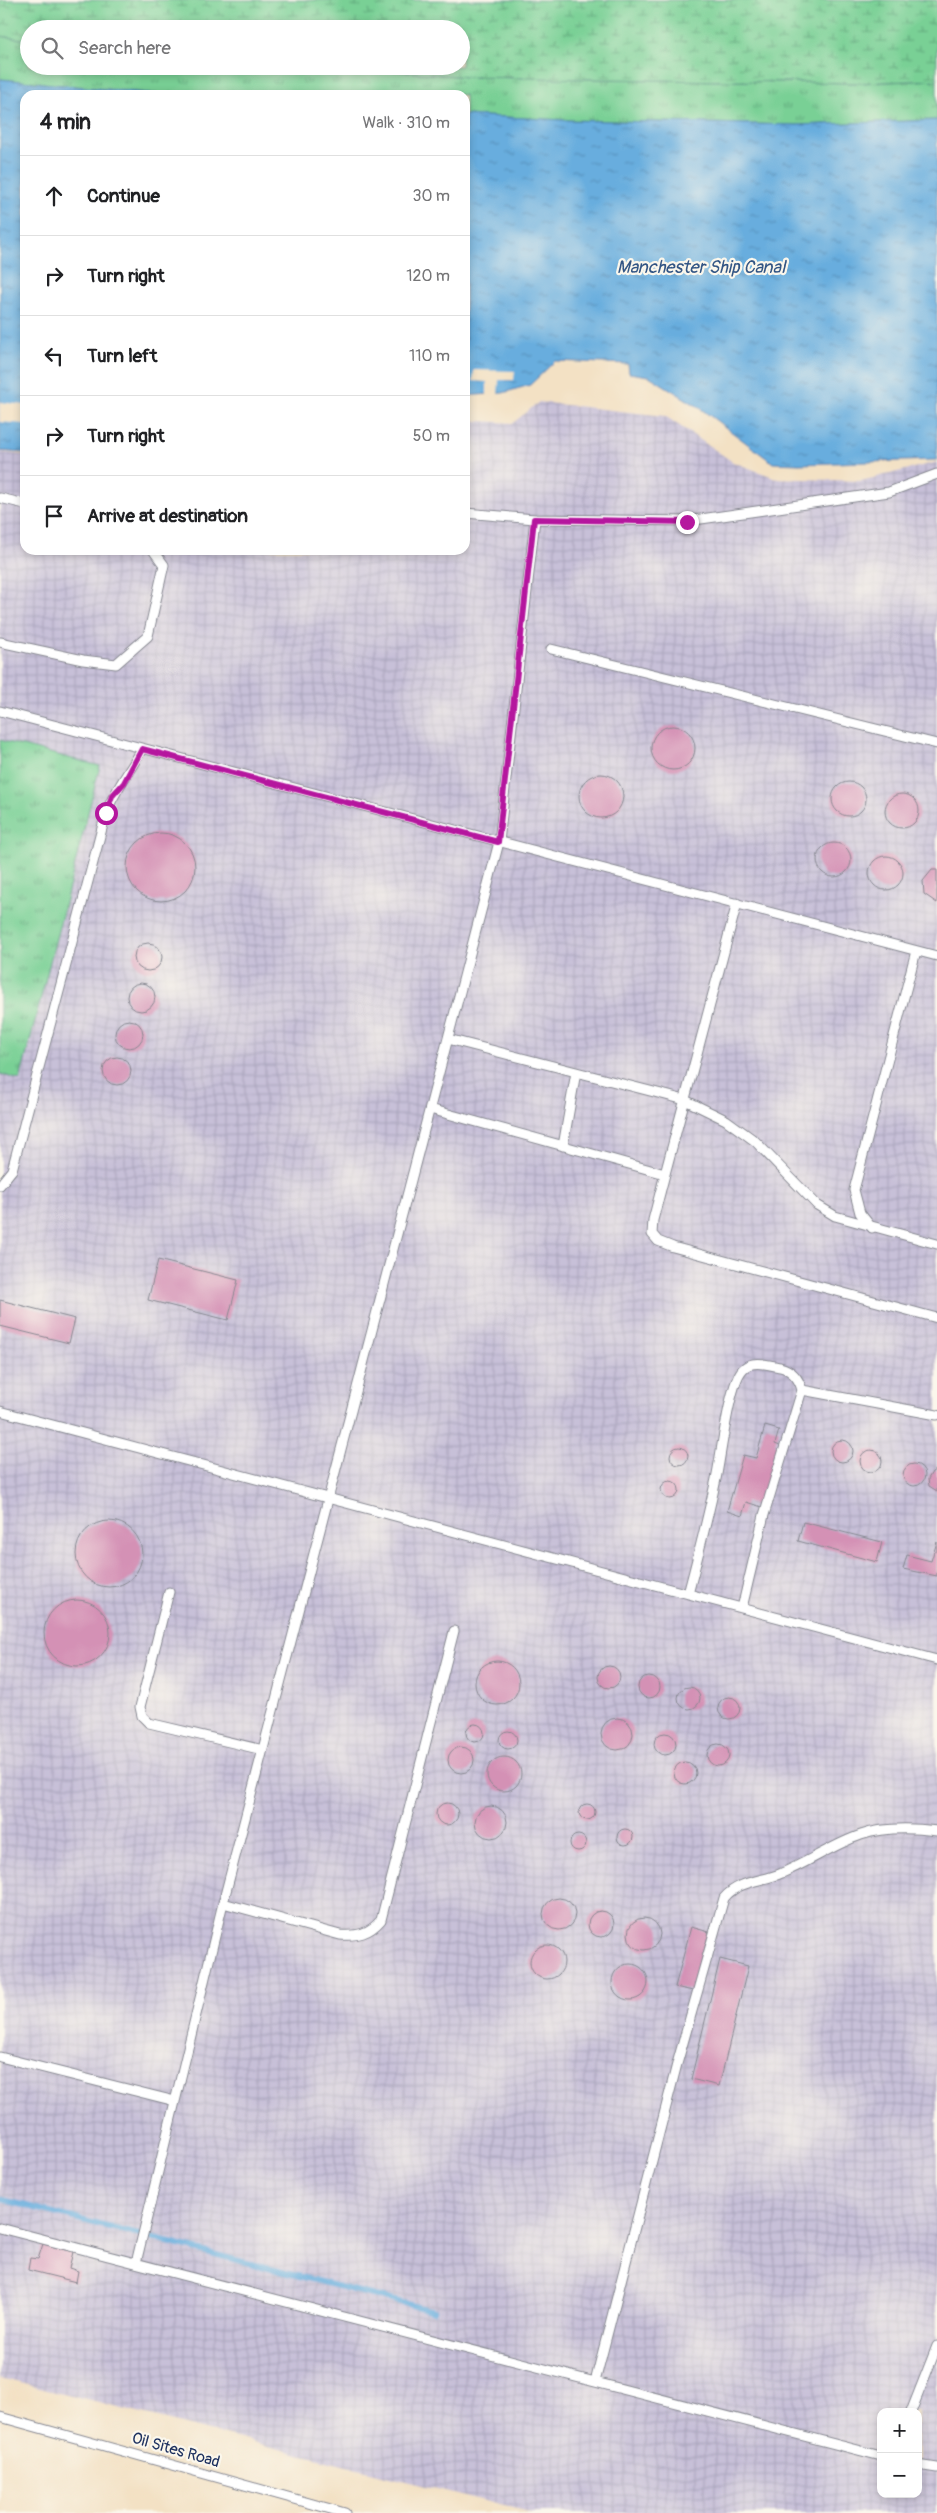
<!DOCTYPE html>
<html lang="en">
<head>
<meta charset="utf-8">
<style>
  :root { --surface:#fff; --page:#f6f6f6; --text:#202124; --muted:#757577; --line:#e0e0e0 }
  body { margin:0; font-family:Pangolin,sans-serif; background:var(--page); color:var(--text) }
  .controls { position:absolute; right:15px; bottom:15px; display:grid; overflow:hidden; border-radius:10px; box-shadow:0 2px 8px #0003 }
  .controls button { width:45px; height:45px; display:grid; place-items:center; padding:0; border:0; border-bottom:1px solid var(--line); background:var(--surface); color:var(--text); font:25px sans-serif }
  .stop { position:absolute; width:15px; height:15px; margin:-11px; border:4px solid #b5179e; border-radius:50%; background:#fff }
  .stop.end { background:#b5179e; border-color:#fff; box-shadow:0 1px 5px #0008 }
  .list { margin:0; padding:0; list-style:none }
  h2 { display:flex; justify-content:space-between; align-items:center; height:65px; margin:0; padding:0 20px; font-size:21px }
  h2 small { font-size:16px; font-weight:400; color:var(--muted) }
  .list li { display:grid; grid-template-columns:32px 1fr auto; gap:15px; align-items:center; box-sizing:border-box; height:80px; padding:0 20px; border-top:1px solid var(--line) }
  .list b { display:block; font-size:19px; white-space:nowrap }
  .list em { font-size:16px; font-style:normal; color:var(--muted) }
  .icon { flex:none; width:28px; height:28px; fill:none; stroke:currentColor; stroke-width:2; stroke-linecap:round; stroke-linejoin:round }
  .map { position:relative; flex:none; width:937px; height:2513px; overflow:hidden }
  .search { position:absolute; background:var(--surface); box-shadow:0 2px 8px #0003; left:20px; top:20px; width:450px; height:55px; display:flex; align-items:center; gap:12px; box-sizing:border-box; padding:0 18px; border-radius:28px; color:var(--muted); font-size:19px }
  .panel { position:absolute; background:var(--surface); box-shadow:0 2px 8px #0003; left:20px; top:90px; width:450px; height:465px; border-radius:15px }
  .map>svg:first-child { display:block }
</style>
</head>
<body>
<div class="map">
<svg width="937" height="2513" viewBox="0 0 937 2513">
  <defs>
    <pattern id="industrial-grid" width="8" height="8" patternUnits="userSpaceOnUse" patternTransform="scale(1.25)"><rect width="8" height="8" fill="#c7c0d8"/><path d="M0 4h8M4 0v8" fill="none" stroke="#aaa5bc"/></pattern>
    <pattern id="grass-tufts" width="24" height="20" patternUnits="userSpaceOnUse" patternTransform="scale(1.25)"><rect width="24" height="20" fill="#79d095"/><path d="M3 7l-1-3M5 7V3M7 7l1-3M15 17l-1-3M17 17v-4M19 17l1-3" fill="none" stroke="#62a97d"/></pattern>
    <pattern id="wetland-marsh" width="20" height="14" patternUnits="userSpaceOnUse" patternTransform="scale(1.25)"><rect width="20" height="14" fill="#79d095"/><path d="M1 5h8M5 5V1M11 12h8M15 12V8" fill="none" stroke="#62a97d"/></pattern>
    <pattern id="water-ripples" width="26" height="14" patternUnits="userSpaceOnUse" patternTransform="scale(1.25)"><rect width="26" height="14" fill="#68adde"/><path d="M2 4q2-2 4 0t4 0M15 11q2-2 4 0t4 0" fill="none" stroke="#558db7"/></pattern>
  </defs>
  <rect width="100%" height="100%" fill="#fbf7ec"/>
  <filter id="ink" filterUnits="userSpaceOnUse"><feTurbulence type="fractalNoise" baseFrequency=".02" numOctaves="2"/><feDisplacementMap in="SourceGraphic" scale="10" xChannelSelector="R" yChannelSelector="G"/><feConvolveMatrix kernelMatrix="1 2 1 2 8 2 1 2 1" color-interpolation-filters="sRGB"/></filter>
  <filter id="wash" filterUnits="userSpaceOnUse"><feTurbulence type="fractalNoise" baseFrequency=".0096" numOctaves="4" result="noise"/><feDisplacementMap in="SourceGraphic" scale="20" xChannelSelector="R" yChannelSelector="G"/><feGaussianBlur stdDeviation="1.12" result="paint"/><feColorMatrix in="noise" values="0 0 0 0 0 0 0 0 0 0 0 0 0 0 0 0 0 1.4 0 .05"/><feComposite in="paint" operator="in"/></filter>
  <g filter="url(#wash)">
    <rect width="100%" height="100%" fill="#f3e1c4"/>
    <path fill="url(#industrial-grid)" fill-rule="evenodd" d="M539,402L665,416L733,462L776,478L861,481L937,462V2513H532L0,2378V452L25,455V550H465V420L513,423ZM881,2412H918V2494H881Z"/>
    <path fill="url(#grass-tufts)" stroke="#4a807a" d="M0,36L29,40V66H333L467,77L857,83L937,80V120L797,125L564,120L465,115V95H168L0,79Z
      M0,740L100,766L20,1080L0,1074Z"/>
    <path fill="url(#wetland-marsh)" stroke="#4a807a" d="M0,0H937V80L857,83L467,77L333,66H461V29H29V40L0,36Z"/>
    <path fill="url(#water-ripples)" stroke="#426e9e" d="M0,79L168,95H25V453L0,451Z
      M465,115L564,120L797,125L937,120V460L799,464L773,463L697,406L649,376L629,373L628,364L555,361L530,385L503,393L465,396Z"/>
    <path fill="#f3e1c4" d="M474,370L515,371L514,380H499L498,396L487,397V382L473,381Z
      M0,402L25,405V424L0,422Z"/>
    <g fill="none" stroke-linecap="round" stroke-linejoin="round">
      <path stroke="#68adde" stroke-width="5.5" d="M0,2199L434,2311"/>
    </g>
    <g id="blocks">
      <path fill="#d491b5" d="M651 748a22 22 0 1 1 44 0a22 22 0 1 1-44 0Z
        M579 796a22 22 0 1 1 44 0a22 22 0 1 1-44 0Z
        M832 799a17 17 0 1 1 34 0a17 17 0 1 1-34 0Z
        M885 811a17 17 0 1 1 34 0a17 17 0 1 1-34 0Z
        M127 867a34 34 0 1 1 68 0a34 34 0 1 1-68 0Z
        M817 860a17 17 0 1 1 34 0a17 17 0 1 1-34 0Z
        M869 873a17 17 0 1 1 34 0a17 17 0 1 1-34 0Z
        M932,870H937V903L924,894L923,881Z
        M134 957a14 14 0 1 1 28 0a14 14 0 1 1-28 0Z
        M127 997a14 14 0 1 1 28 0a14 14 0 1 1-28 0Z
        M115 1034a14 14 0 1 1 28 0a14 14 0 1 1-28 0Z
        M103 1071a14 14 0 1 1 28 0a14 14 0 1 1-28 0Z
        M158,1260L238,1280L228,1320L148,1300Z
        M0,1300L75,1319L69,1343L0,1326Z
        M765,1426L779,1430L775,1444L780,1446L762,1507L746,1502L742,1516L727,1511L743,1455L756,1458Z
        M831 1451a11 11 0 1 1 22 0a11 11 0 1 1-22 0Z
        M670 1456a9 9 0 1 1 18 0a9 9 0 1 1-18 0Z
        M860 1461a11 11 0 1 1 22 0a11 11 0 1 1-22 0Z
        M903 1475a11 11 0 1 1 22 0a11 11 0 1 1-22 0Z
        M937,1469V1491L929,1486L928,1479L932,1472Z
        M661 1490a9 9 0 1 1 18 0a9 9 0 1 1-18 0Z
        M76 1554a33 33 0 1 1 66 0a33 33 0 1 1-66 0Z
        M803,1522L882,1542L877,1562L798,1541Z
        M937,1542V1576L903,1569L907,1555L931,1561Z
        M44 1633a33 33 0 1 1 66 0a33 33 0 1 1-66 0Z
        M475 1683a22 22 0 1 1 44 0a22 22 0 1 1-44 0Z
        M598 1677a11 11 0 1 1 22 0a11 11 0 1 1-22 0Z
        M638 1687a11 11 0 1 1 22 0a11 11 0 1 1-22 0Z
        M678 1698a11 11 0 1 1 22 0a11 11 0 1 1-22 0Z
        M718 1708a11 11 0 1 1 22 0a11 11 0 1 1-22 0Z
        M601 1734a16 16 0 1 1 32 0a16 16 0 1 1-32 0Z
        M466 1733a9 9 0 1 1 18 0a9 9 0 1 1-18 0Z
        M499 1740a9 9 0 1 1 18 0a9 9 0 1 1-18 0Z
        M654 1744a11 11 0 1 1 22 0a11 11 0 1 1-22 0Z
        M707 1755a11 11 0 1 1 22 0a11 11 0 1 1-22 0Z
        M448 1760a13 13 0 1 1 26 0a13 13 0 1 1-26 0Z
        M487 1774a17 17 0 1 1 34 0a17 17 0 1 1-34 0Z
        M674 1773a11 11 0 1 1 22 0a11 11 0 1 1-22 0Z
        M436 1814a11 11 0 1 1 22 0a11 11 0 1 1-22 0Z
        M579 1812a8 8 0 1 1 16 0a8 8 0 1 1-16 0Z
        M475 1822a16 16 0 1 1 32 0a16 16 0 1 1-32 0Z
        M617 1837a8 8 0 1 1 16 0a8 8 0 1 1-16 0Z
        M570 1843a8 8 0 1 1 16 0a8 8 0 1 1-16 0Z
        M543 1914a16 16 0 1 1 32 0a16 16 0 1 1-32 0Z
        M588 1924a13 13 0 1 1 26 0a13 13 0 1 1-26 0Z
        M628 1934a16 16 0 1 1 32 0a16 16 0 1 1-32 0Z
        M691,1927L709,1932L693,1991L675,1987Z
        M530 1962a17 17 0 1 1 34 0a17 17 0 1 1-34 0Z
        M720,1959L748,1966L719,2086L691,2079Z
        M612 1982a18 18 0 1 1 36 0a18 18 0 1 1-36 0Z
        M43,2244L73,2252L69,2268L78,2271L76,2282L28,2270L30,2258L38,2259Z"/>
    </g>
  </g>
  <g filter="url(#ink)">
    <use href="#blocks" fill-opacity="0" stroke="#878891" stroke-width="1"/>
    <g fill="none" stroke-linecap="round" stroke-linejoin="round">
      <g stroke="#878891" stroke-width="11">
        <path id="service" d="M0,498L25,504
          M465,513L535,519L687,521L889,492L937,474
          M0,642L83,660L116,664L148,636L164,565L153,550
          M551,649L937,744
          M0,711L937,956
          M448,1039L685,1100L726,1120L755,1141L817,1205L835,1216L937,1244
          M430,1109L665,1174L737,903
          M563,1146L576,1072
          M665,1174L653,1220L652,1234L658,1241L673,1247L937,1318
          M0,1185L12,1170L106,813C114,791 131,770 142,749
          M872,1228L860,1213L854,1190L916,951
          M802,1390L937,1415
          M0,1411L937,1660
          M169,1592L140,1707L142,1716L149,1723L263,1750
          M688,1594C698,1556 708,1517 716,1479C721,1457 729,1383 743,1369C752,1359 769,1365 780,1367C792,1370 799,1379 802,1390L764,1515L742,1608
          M223,1903L340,1935C358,1936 369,1934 381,1920L454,1631
          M0,2057L175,2101
          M0,2228L881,2456
          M136,2263L223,1903L499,842L535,519
          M595,2382L677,2064L724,1898C739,1880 762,1882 782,1873C809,1862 834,1844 861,1835C885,1827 913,1828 937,1831
          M911,2412L937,2346
          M0,2417L345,2513
          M918,2465L937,2468"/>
      </g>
      <use href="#service" stroke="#fff" stroke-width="9"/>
    </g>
  </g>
  <g fill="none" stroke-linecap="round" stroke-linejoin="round" filter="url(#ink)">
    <path stroke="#b5179e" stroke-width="6" d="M106,813L112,796L124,783L142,749L498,842L534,519L687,522"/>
  </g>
  <g text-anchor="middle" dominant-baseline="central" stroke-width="4.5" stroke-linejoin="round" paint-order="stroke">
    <g font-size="16" fill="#1b2f5e" stroke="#fbf7ec">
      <text transform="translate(176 2450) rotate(16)">Oil Sites Road</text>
    </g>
    <g font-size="18" font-style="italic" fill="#325584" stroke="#fbf7ec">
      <text x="701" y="267">Manchester Ship Canal</text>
    </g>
  </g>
</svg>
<div class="controls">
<button>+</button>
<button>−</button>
</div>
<div class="stop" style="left:106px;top:813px"></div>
<div class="stop end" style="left:687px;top:522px"></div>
<div class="search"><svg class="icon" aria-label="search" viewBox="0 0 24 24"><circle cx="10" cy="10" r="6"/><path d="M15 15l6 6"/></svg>Search here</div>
<section class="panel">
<h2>4 min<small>Walk · 310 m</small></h2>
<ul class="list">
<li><svg class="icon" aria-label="ahead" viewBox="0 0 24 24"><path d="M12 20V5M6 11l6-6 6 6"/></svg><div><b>Continue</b></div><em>30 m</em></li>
<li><svg class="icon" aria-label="right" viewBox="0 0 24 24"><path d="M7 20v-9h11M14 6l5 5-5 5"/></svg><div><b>Turn right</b></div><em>120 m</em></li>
<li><svg class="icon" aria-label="left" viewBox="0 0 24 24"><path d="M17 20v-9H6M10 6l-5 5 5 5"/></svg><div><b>Turn left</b></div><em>110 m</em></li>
<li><svg class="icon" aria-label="right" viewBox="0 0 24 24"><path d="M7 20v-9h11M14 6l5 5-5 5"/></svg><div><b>Turn right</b></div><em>50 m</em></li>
<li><svg class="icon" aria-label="arrive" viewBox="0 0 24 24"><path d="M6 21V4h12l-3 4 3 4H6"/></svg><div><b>Arrive at destination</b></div></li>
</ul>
</section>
</div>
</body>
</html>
